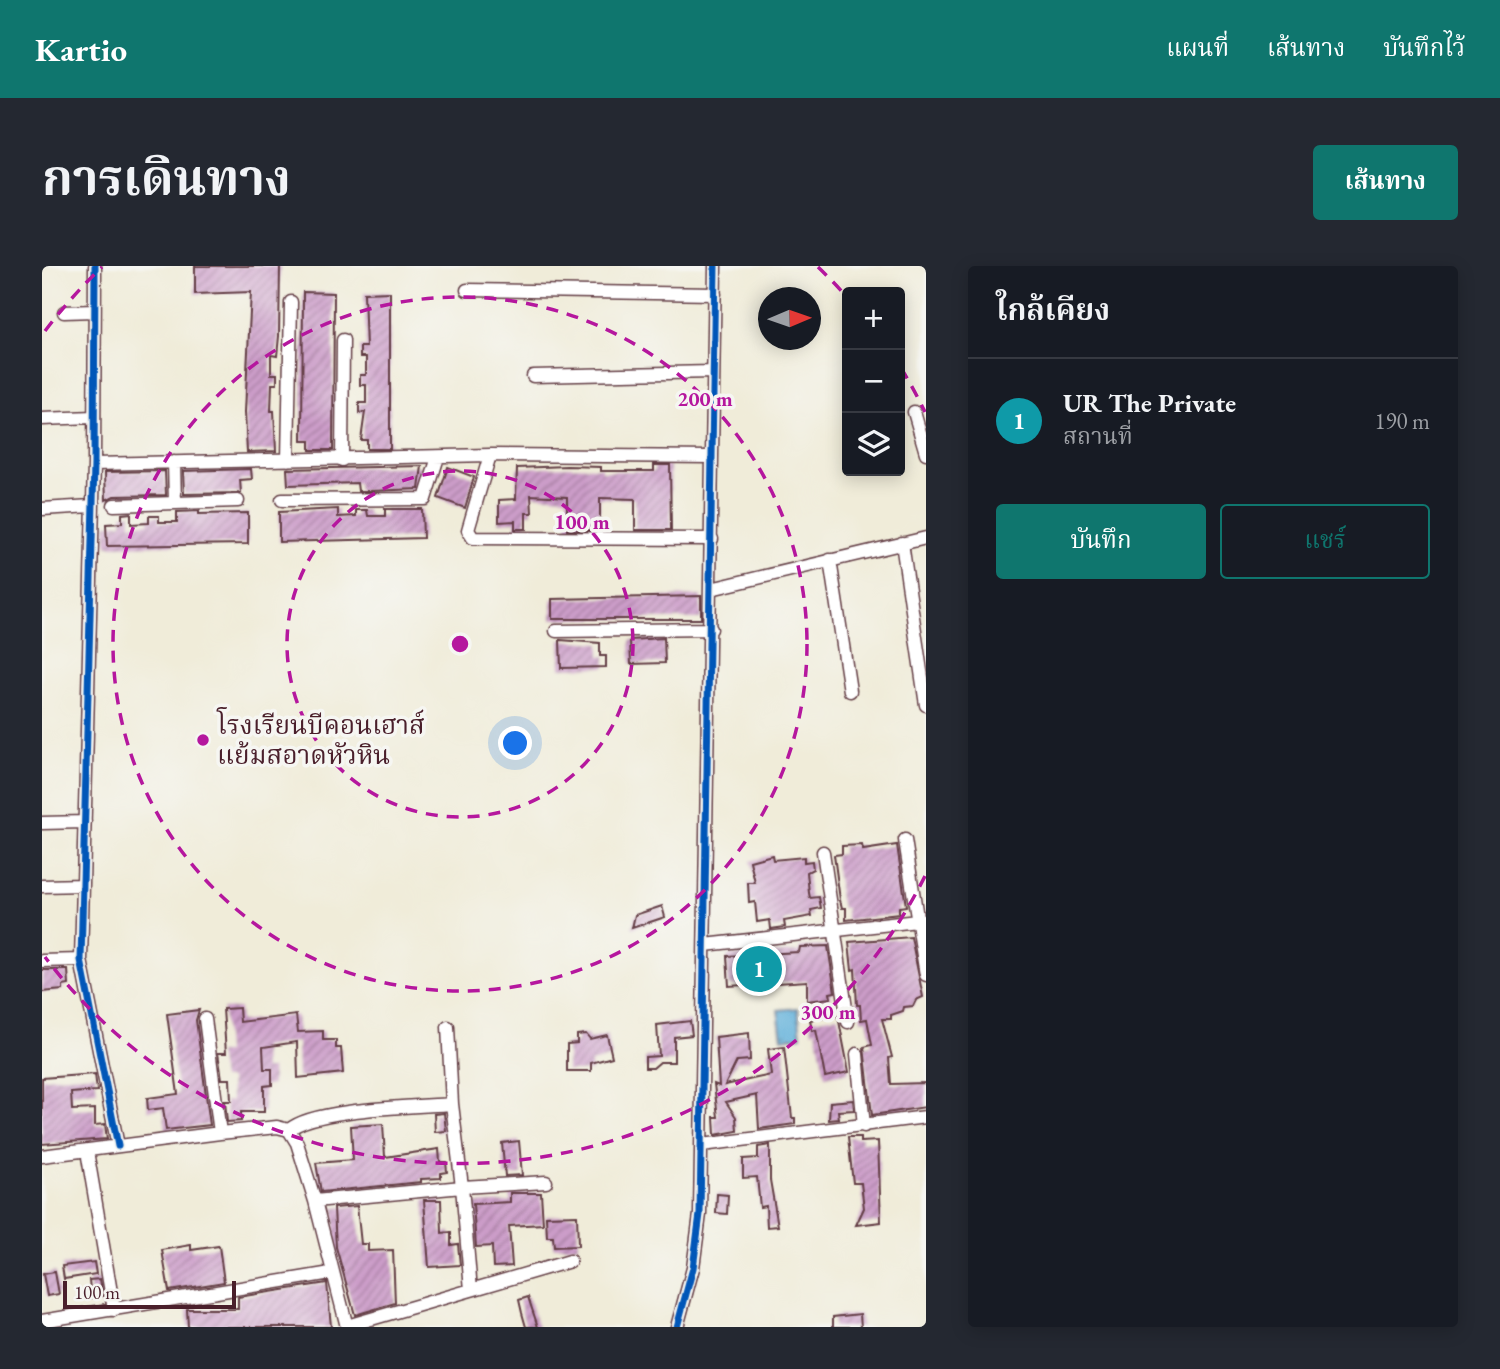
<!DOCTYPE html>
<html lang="th">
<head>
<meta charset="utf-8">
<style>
  :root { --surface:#171b24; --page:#242831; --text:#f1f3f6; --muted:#9ea1a6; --line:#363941; --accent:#0f766e }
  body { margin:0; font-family:"EB Garamond","Noto Serif Thai",serif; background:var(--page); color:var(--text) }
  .controls { position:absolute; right:21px; top:21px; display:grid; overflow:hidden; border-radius:7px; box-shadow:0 4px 18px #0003 }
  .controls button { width:63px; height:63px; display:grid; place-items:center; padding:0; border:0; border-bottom:2px solid var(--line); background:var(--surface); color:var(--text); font:35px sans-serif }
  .compass { position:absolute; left:716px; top:21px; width:63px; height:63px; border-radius:50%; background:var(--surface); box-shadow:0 4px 18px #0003; rotate:88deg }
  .scale { position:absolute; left:21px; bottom:18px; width:173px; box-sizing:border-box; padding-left:7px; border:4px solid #4a1f2b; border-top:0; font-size:19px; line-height:24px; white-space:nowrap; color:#4a1f2b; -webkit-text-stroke:5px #f6f6f2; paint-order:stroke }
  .you { position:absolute; left:474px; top:478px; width:24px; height:24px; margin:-18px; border:5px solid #fff; border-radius:50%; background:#1a73e8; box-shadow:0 0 0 10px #1a73e833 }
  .badge { display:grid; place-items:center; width:46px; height:46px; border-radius:50%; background:var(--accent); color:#fff; font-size:23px; font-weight:700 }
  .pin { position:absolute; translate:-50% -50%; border:4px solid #fff; box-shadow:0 2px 7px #0006 }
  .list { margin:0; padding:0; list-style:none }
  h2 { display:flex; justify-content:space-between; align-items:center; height:91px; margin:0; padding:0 28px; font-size:30px }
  h2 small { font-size:23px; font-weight:400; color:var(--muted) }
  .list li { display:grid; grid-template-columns:46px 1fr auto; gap:21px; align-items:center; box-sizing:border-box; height:126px; padding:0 28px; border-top:2px solid var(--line) }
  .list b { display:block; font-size:26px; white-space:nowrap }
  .list p { margin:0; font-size:23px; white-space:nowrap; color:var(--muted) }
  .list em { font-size:23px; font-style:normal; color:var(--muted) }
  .actions { display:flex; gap:14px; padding:21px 28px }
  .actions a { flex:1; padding:16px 0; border:2px solid var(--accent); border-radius:7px; text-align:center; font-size:24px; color:var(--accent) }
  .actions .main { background:var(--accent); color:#fff }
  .icon { flex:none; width:38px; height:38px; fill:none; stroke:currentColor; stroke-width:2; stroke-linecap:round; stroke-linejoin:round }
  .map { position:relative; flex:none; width:884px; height:1061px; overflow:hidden; border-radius:7px }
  header { display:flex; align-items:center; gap:42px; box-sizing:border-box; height:98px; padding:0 35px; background:var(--accent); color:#fff }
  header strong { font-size:33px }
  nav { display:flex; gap:38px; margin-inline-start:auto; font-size:24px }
  .intro { display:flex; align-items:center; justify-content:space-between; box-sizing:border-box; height:168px; padding:0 42px }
  h1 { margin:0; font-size:49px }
  .button { padding:18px 32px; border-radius:7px; background:var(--accent); color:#fff; font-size:24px; font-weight:700 }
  main { display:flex; gap:42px; padding:0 42px }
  aside { flex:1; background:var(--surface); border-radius:7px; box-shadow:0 4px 18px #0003 }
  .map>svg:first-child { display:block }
</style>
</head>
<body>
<header>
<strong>Kartio</strong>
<nav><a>แผนที่</a><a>เส้นทาง</a><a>บันทึกไว้</a></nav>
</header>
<div class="intro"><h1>การเดินทาง</h1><a class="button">เส้นทาง</a></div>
<main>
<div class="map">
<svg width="884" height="1061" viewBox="0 0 884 1061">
  <defs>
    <pattern id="water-ripples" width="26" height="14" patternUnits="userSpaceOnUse" patternTransform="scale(1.75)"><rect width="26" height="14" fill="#60b0da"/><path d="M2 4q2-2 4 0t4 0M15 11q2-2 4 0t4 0" fill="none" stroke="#518fb1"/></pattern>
    <pattern id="building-hatch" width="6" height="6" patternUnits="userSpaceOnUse" patternTransform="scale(1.75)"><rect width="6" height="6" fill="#cc9dc9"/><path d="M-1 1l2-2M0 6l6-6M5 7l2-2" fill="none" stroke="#a87fa3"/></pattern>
  </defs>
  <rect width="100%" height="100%" fill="#f6f6f2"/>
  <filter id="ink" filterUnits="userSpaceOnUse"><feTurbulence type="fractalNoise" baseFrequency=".0143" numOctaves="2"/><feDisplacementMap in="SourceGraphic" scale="14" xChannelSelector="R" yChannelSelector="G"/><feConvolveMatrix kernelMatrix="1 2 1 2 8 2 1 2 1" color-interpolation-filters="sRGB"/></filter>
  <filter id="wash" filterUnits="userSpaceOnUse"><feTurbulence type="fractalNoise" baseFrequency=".00686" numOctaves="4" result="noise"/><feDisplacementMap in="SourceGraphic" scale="28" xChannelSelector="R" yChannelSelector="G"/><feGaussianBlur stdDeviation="1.57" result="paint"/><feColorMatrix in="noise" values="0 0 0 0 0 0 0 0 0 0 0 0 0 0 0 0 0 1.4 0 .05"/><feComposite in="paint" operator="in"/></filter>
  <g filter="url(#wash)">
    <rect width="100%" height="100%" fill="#f0ecd9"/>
    <path fill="url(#water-ripples)" stroke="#556882" stroke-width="2" d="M756,742L759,770L740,772L736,744Z"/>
    <g id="blocks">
      <path fill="url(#building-hatch)" d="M153,0H238L237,70L235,90L229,89V108H235V118H230L229,145H232L234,185L205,186L203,146L209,26L153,28Z
        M261,26L292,27L291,184H268V175H260Z
        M348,26V183H325V174H319L323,146L317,147V137H324V119H318V109H324V91H318V81H324L322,27Z
        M612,199H628L629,264H593V233L558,232V264H525V231L489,229L490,247H484V263H473V255L457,256V234L474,233L475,202L525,200L559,201V205H612Z
        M380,200L377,223L328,225H316L315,217L246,219L245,203Z
        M406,201L432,211L423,242L396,232Z
        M209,203L210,213L198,214L199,227L142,228L141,205Z
        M123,205L124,229L72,230L64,234L63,206Z
        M296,243V251L314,250V244H325L326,250H343V243H380L381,272L237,276V246Z
        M157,245V248L206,247V278L65,280L64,258L80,257V248L89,247V258L107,257V250H117V256H135V246Z
        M659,330V353H510V333Z
        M622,372L623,397L589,398L588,374Z
        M518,374L558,377V390H564V401L519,402Z
        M820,579L821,584L855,579L864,640L857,641V648L804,654V642H800L798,634L792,589L800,588V580Z
        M730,589L731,594L762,591V596L770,595L771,603L765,606L767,627L768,632L777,631L779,642L769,644L770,650L742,655L743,661L729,663L728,654L715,656L713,636L707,637L706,617H713L708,595Z
        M620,640L623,651L590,662L593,649Z
        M869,671L881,731L874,734L871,740L862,741L861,745L849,749V753H840L850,791L847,792L849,818L884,817V841L830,849L822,781L830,779L825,753L819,754L818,739H815L813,703L810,704L807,676Z
        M786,680L793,726L788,727L789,732L765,735V715L687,720L685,690L757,686L758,681Z
        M0,704H26L27,719L21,720V724L0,726Z
        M197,742L198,756L254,749L256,766L281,765V774H294V782H299L301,807L256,812L255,776L221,781L222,803H230V819L222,820V846H199V855L185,856L183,835H189L188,813H180L176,787H184L181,743Z
        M157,744L154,754L168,859L124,864L121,842L106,844L105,832L136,828L125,748Z
        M796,750L807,806L783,811L774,764L770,765L768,754Z
        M648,755L650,769L632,771V796H618L611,802H603V791L617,790L615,759Z
        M707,767L708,794L695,795L683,819L729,809L726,783L742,781L750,852H753V858L717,863L715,829L684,836L694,851L695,865L673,869L672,851H676L672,818L677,820L674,771Z
        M544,768L548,773L565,769L570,791L549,797V805H525V778L535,777V769Z
        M53,808L55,825L29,827L30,844L53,843V859L63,858L65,873L0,878V812Z
        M811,834L812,844L796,845L797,853L787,854L788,836Z
        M402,847L404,865L393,866L392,848Z
        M341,858L343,891L397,883L398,896H404L405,906L399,907V912L379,913V916L279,926L274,897L311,894L309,860Z
        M806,871H819V876L836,875L839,956L814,959L822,942L819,917H811Z
        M477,875L480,909L463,910L460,877Z
        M728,879V914L736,960L725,961L724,940L718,941L715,911L701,912V893L716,892V881Z
        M468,927H499L501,958L467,960L470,1000L451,1001L450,980L434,981L431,938L468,936Z
        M675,928L686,929L685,948L674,947Z
        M382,934H399L400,967L409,966V979L416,978L418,999L387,1001Z
        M315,940L319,978H326V985L351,984L353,1037L313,1049L294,981L292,942Z
        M535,949L536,980L512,981L511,971H505L504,950Z
        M149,979V984L177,980L182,1016L127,1025L120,984Z
        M52,996L54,1008L22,1013L20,1000Z
        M13,1006L17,1028L5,1030L1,1008Z
        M58,1013L61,1030L49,1032L47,1014Z
        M285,1017L289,1061H146L145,1043H196V1031Z
        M486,1031L496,1061H484L480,1047L477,1034Z
        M818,1048L819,1061H791V1051Z"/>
    </g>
  </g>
  <g filter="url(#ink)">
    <use href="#blocks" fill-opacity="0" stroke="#633e45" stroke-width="2"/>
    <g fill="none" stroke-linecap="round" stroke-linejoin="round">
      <g stroke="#633e45" stroke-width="15">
        <path id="street" d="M53,0L52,198L39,694L76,880
          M425,24L673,28
          M22,46L52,45
          M491,110L670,106
          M872,146L884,187
          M0,153L51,151
          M448,189L426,264L431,272L670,273
          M246,194L249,36
          M300,194L301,74
          M132,196L133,237
          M52,198L448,189L669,191
          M240,234L383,233L396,191
          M72,239L196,235
          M0,243L50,240
          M860,277L884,439
          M788,294L808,425
          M669,323L884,272
          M514,365L669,363
          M0,557L43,556
          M863,574L884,709
          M781,586L806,756
          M0,620L41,619
          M663,679L884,654
          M0,695L39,694
          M163,753L178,867
          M406,761L410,838L420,921L504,916
          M815,788L822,860
          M247,864C271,842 374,841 410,838
          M660,879L884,851
          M45,885L72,1044
          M0,890L178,867L235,861L247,864L255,877L273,935L305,1061
          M273,935L420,921L429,1024L305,1060
          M429,1024L528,995
          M0,1055L289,1007
          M635,1061L651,1002L658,948L673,0"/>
      </g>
      <use href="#street" stroke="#fff" stroke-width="12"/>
      <g stroke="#f6f6f2" stroke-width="11">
        <path id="cycleway" d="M53,0L52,198L39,694L76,880
          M635,1061L651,1002L658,948L673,0"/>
      </g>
      <use href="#cycleway" stroke="#0057b8" stroke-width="7"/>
    </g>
  </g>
  <g fill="none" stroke="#b5179e" stroke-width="3.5" stroke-dasharray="12 9">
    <circle cx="418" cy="378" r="173"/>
    <circle cx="418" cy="378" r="347"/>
    <path d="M883 610A520 520 0 0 1 3 691M3 65A520 520 0 0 1 60 1M776 1A520 520 0 0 1 804 30M859 102A520 520 0 0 1 883 146"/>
  </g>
  <circle fill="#b5179e" stroke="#f6f6f2" stroke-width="2.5" cx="161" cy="474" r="7"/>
  <g text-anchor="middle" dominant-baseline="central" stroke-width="7" stroke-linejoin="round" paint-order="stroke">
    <g font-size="26" fill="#4a1f2b" stroke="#f6f6f2" text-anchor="start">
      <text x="175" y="459">โรงเรียนบีคอนเฮาส์<tspan x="175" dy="30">แย้มสอาดหัวหิน</tspan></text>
    </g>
  </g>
  <circle cx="418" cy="378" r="10" fill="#b5179e" stroke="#f6f6f2" stroke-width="3.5"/>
  <g font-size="21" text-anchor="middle" font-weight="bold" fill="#b5179e" stroke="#f6f6f2" stroke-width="7" stroke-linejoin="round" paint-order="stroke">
    <text x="663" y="140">200 m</text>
    <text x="540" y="263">100 m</text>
    <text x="786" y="753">300 m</text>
  </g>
</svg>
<div class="controls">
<button>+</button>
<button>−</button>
<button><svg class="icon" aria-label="layers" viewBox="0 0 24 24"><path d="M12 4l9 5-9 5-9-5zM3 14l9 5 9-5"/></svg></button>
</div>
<svg class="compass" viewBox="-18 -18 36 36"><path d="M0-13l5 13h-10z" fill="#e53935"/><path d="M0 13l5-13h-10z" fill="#9ea1a6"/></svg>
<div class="scale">100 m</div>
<div class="you"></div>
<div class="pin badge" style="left:717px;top:703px;background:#0f9aa8">1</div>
</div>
<aside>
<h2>ใกล้เคียง<small></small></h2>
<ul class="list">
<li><span class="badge" style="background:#0f9aa8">1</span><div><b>UR The Private</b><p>สถานที่</p></div><em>190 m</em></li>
</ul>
<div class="actions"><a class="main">บันทึก</a><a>แชร์</a></div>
</aside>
</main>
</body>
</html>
